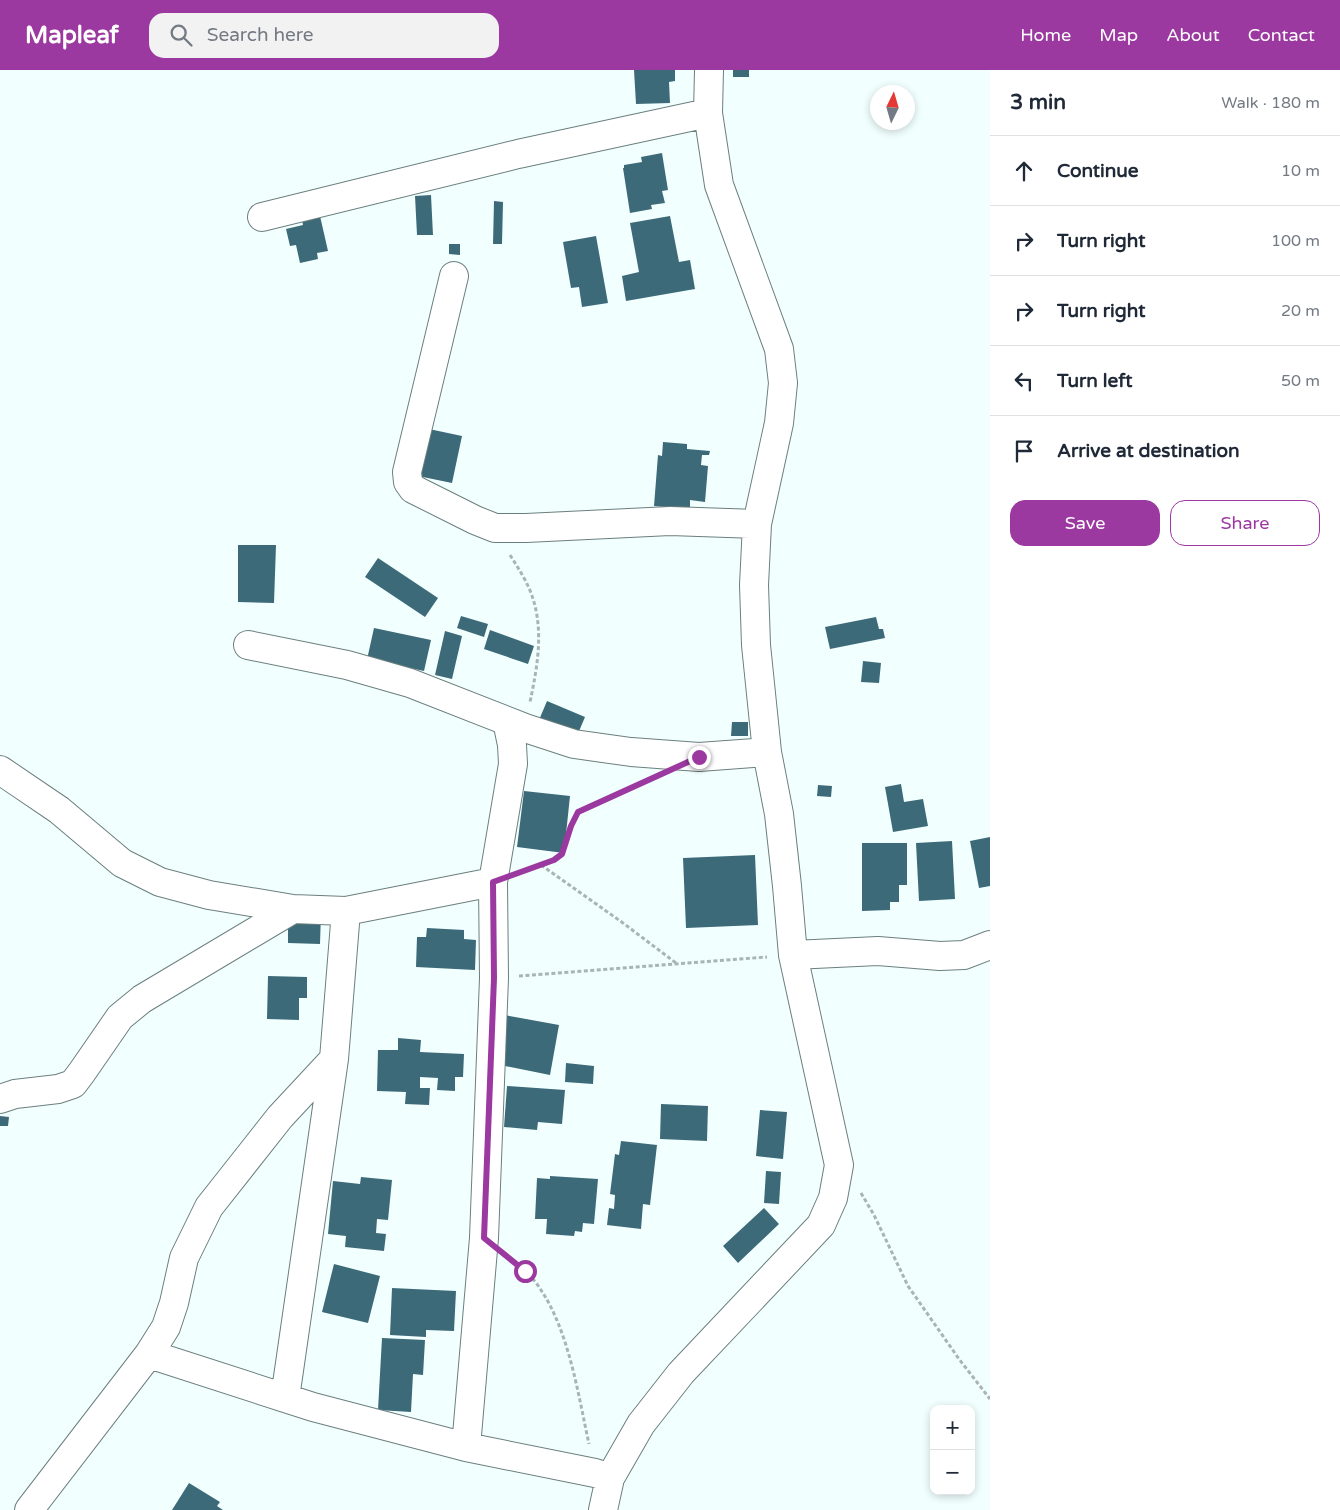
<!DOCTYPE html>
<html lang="en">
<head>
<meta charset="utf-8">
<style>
  :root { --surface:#fff; --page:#f2f2f3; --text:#1f2937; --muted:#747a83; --line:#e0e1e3; --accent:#9b39a0 }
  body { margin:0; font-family:"Varela Round",sans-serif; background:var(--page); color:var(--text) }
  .controls { position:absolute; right:15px; bottom:15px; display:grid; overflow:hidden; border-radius:10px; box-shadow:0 2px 8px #0003 }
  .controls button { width:45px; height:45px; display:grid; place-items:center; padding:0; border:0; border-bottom:1px solid var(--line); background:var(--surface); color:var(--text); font:25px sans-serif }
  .compass { position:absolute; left:870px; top:15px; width:45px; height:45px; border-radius:50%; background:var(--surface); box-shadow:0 2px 8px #0003; rotate:5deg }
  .stop { position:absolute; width:15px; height:15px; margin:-11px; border:4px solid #9b39a0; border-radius:50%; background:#fff }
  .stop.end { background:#9b39a0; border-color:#fff; box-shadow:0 1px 5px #0008 }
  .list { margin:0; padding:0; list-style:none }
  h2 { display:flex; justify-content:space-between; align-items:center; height:65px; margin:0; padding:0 20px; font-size:21px }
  h2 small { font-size:16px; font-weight:400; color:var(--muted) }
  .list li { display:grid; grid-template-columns:32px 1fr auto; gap:15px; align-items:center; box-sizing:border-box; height:70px; padding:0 20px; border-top:1px solid var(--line) }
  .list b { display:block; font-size:19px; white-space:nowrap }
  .list em { font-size:16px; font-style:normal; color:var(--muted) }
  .actions { display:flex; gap:10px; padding:15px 20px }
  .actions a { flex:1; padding:11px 0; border:1px solid var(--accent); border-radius:15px; text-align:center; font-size:18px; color:var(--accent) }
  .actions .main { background:var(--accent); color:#fff }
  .icon { flex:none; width:28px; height:28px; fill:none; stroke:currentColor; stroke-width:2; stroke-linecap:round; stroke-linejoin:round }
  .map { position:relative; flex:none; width:990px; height:1440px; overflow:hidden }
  header { display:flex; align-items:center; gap:30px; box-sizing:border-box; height:70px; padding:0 25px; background:var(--accent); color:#fff }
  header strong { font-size:24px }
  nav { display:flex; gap:28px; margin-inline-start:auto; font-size:18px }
  .search { width:350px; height:45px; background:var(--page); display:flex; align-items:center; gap:12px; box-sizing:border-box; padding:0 18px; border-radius:15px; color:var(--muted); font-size:19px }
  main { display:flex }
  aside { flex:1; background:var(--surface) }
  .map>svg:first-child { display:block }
</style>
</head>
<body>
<header>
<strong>Mapleaf</strong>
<div class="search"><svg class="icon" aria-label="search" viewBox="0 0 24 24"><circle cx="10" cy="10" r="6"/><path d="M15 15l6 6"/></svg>Search here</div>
<nav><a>Home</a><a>Map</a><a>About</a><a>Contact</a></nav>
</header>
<main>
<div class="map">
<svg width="990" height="1440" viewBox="0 0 990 1440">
  <rect width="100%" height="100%" fill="#f2ffff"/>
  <path fill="#3d6a78" d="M634,0H675V11L669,12L670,33L636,34Z
    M733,0H749V7H733Z
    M662,83L668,120L662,121L665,133L651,135L652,139L630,143L623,98H624V95L642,92L641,87Z
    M431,125L433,165H417L415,126Z
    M494,131L503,132L502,174H493Z
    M320,146L328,181L317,183L318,189L300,193L296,175L290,176L286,159L303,155L302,150Z
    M670,146L679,192L690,190L695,219L626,231L622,206L639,202L630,153Z
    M596,166L608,233L582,237L579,217L571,218L563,172Z
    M449,174H460V185L449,184Z
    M429,359L462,366L452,413L418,406Z
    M663,372L687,374V379L710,381L709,385H702L701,395L708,396L705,432L690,430V439L654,436L658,385L662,386Z
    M238,475H276L274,533L238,532Z
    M378,488L438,528L425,547L365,507Z
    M461,546L488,554L484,567L457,558Z
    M876,547L879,559H883L885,568L830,579L825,557Z
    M374,558L431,570L424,601L410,598L409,603L366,594Z
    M490,560L534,576L528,594L484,579Z
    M445,561L462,566L452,609L435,605Z
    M863,591L881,593L879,613L861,612Z
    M547,631L585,647L577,666L539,650Z
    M732,652H748V666H731Z
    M901,714L904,732L923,729L928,756L893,762L885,717Z
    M818,715L832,716L831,727L817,726Z
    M524,721L570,726L564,783L517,777Z
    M990,767V816L979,818L970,771Z
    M952,771L955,829L919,831L916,773Z
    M862,773H907V815H899V832H890V840L862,841Z
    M755,785L758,855L686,858L683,788Z
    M288,842L321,843L320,874L288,873Z
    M427,858L464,860V869L476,870L475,900L416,897L417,867H426Z
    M268,906L307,907V928H299V950L267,949Z
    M504,945L559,955L550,1005L495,994Z
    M398,968L421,970L420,982L464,984L463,1007H455V1021L437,1020L438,1008L420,1007V1018H430L429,1035L405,1034L406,1022L377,1021L378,980H398Z
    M566,993L594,996L593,1014L565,1012Z
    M507,1016L565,1020L562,1054L538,1052L537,1060L504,1057Z
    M661,1034L708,1036L707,1071L660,1069Z
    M760,1040L787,1042L783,1089L756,1086Z
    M0,1046L9,1047L8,1056H0Z
    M621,1071L657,1075L650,1135L643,1134L641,1159L607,1155L609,1138L614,1139L615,1125L610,1124L615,1084L619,1085Z
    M766,1101L781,1102L779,1134L764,1133Z
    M550,1106L598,1109L594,1154L583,1153L582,1162L575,1161L574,1166L546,1164L547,1149H535L537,1108L550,1109Z
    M361,1107L392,1110L388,1150L377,1149L376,1163L386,1164L384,1181L345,1177L346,1166L328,1164L333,1111L360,1114Z
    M764,1138L779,1154L738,1193L723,1176Z
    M334,1194L380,1206L368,1253L322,1242Z
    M392,1218L456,1221L454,1261L426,1260V1267L390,1265Z
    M382,1268L425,1270L423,1305L413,1304L411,1342L378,1340Z
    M189,1413L220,1432L217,1436L223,1440H172Z"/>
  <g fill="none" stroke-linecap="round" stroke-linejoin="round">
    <g stroke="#6b7f7e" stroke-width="30">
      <path id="street" d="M262,147L518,84L708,43
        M454,206L407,402L408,412L413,419L475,450L495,458H526L670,451L757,454
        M248,575L347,595L410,613L525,658L574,674L631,682L699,687L767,682
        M0,700L59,740L122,793L160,812L209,825L293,839L346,841L493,812
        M793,885L878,881L940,886L964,885L990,875
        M0,1029L15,1024L58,1019L73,1014L82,1002L120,947L142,929L293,839
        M149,1284L313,1337L466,1377L595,1403L610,1408
        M285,1328L334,989L346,841
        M466,1377L484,1168L494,908L493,812L513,694L512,675L507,651
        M29,1440L149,1284L166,1257L174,1233L184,1188L209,1137L280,1047L334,989
        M603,1440L610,1408L641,1354L681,1303L821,1155L833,1128L839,1095L793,885L787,816L779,744L767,682L756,575L754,515L757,454L779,353L783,313L779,279L719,115L708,43L709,0"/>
    </g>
    <path stroke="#a9b4b4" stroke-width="3" stroke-dasharray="4 2.5" stroke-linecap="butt" d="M510,485C517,496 524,507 529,518C545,555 538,594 530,632
      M541,795L623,853L676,893
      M522,801L554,790L562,784L571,756L578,742L646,711
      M519,906L767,887
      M861,1123L874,1145L908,1216L959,1289L990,1329
      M508,1187C519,1196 531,1205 539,1217C569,1260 578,1324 589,1374"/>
    <use href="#street" stroke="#fff" stroke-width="28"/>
  </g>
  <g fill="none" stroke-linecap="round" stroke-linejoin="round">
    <path stroke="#9b39a0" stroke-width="6" d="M525,1201L484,1168L494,908L493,812L554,790L562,784L571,756L578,742L699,687"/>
  </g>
</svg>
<div class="controls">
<button>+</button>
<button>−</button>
</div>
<svg class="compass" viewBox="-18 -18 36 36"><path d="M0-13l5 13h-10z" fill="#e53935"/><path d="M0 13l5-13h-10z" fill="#747a83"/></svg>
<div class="stop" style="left:525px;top:1201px"></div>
<div class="stop end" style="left:699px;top:687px"></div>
</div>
<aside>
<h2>3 min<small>Walk · 180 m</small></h2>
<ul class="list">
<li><svg class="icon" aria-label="ahead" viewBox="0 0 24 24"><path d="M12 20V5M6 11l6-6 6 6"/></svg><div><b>Continue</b></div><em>10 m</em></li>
<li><svg class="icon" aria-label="right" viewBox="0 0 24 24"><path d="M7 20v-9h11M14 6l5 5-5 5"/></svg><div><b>Turn right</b></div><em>100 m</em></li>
<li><svg class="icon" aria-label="right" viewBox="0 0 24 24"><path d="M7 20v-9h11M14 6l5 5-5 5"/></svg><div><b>Turn right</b></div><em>20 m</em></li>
<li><svg class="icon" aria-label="left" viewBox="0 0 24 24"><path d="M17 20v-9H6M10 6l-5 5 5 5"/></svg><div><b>Turn left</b></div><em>50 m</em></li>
<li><svg class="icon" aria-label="arrive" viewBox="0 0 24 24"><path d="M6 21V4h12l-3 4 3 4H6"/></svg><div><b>Arrive at destination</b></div></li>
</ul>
<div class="actions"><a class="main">Save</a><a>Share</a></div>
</aside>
</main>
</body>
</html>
